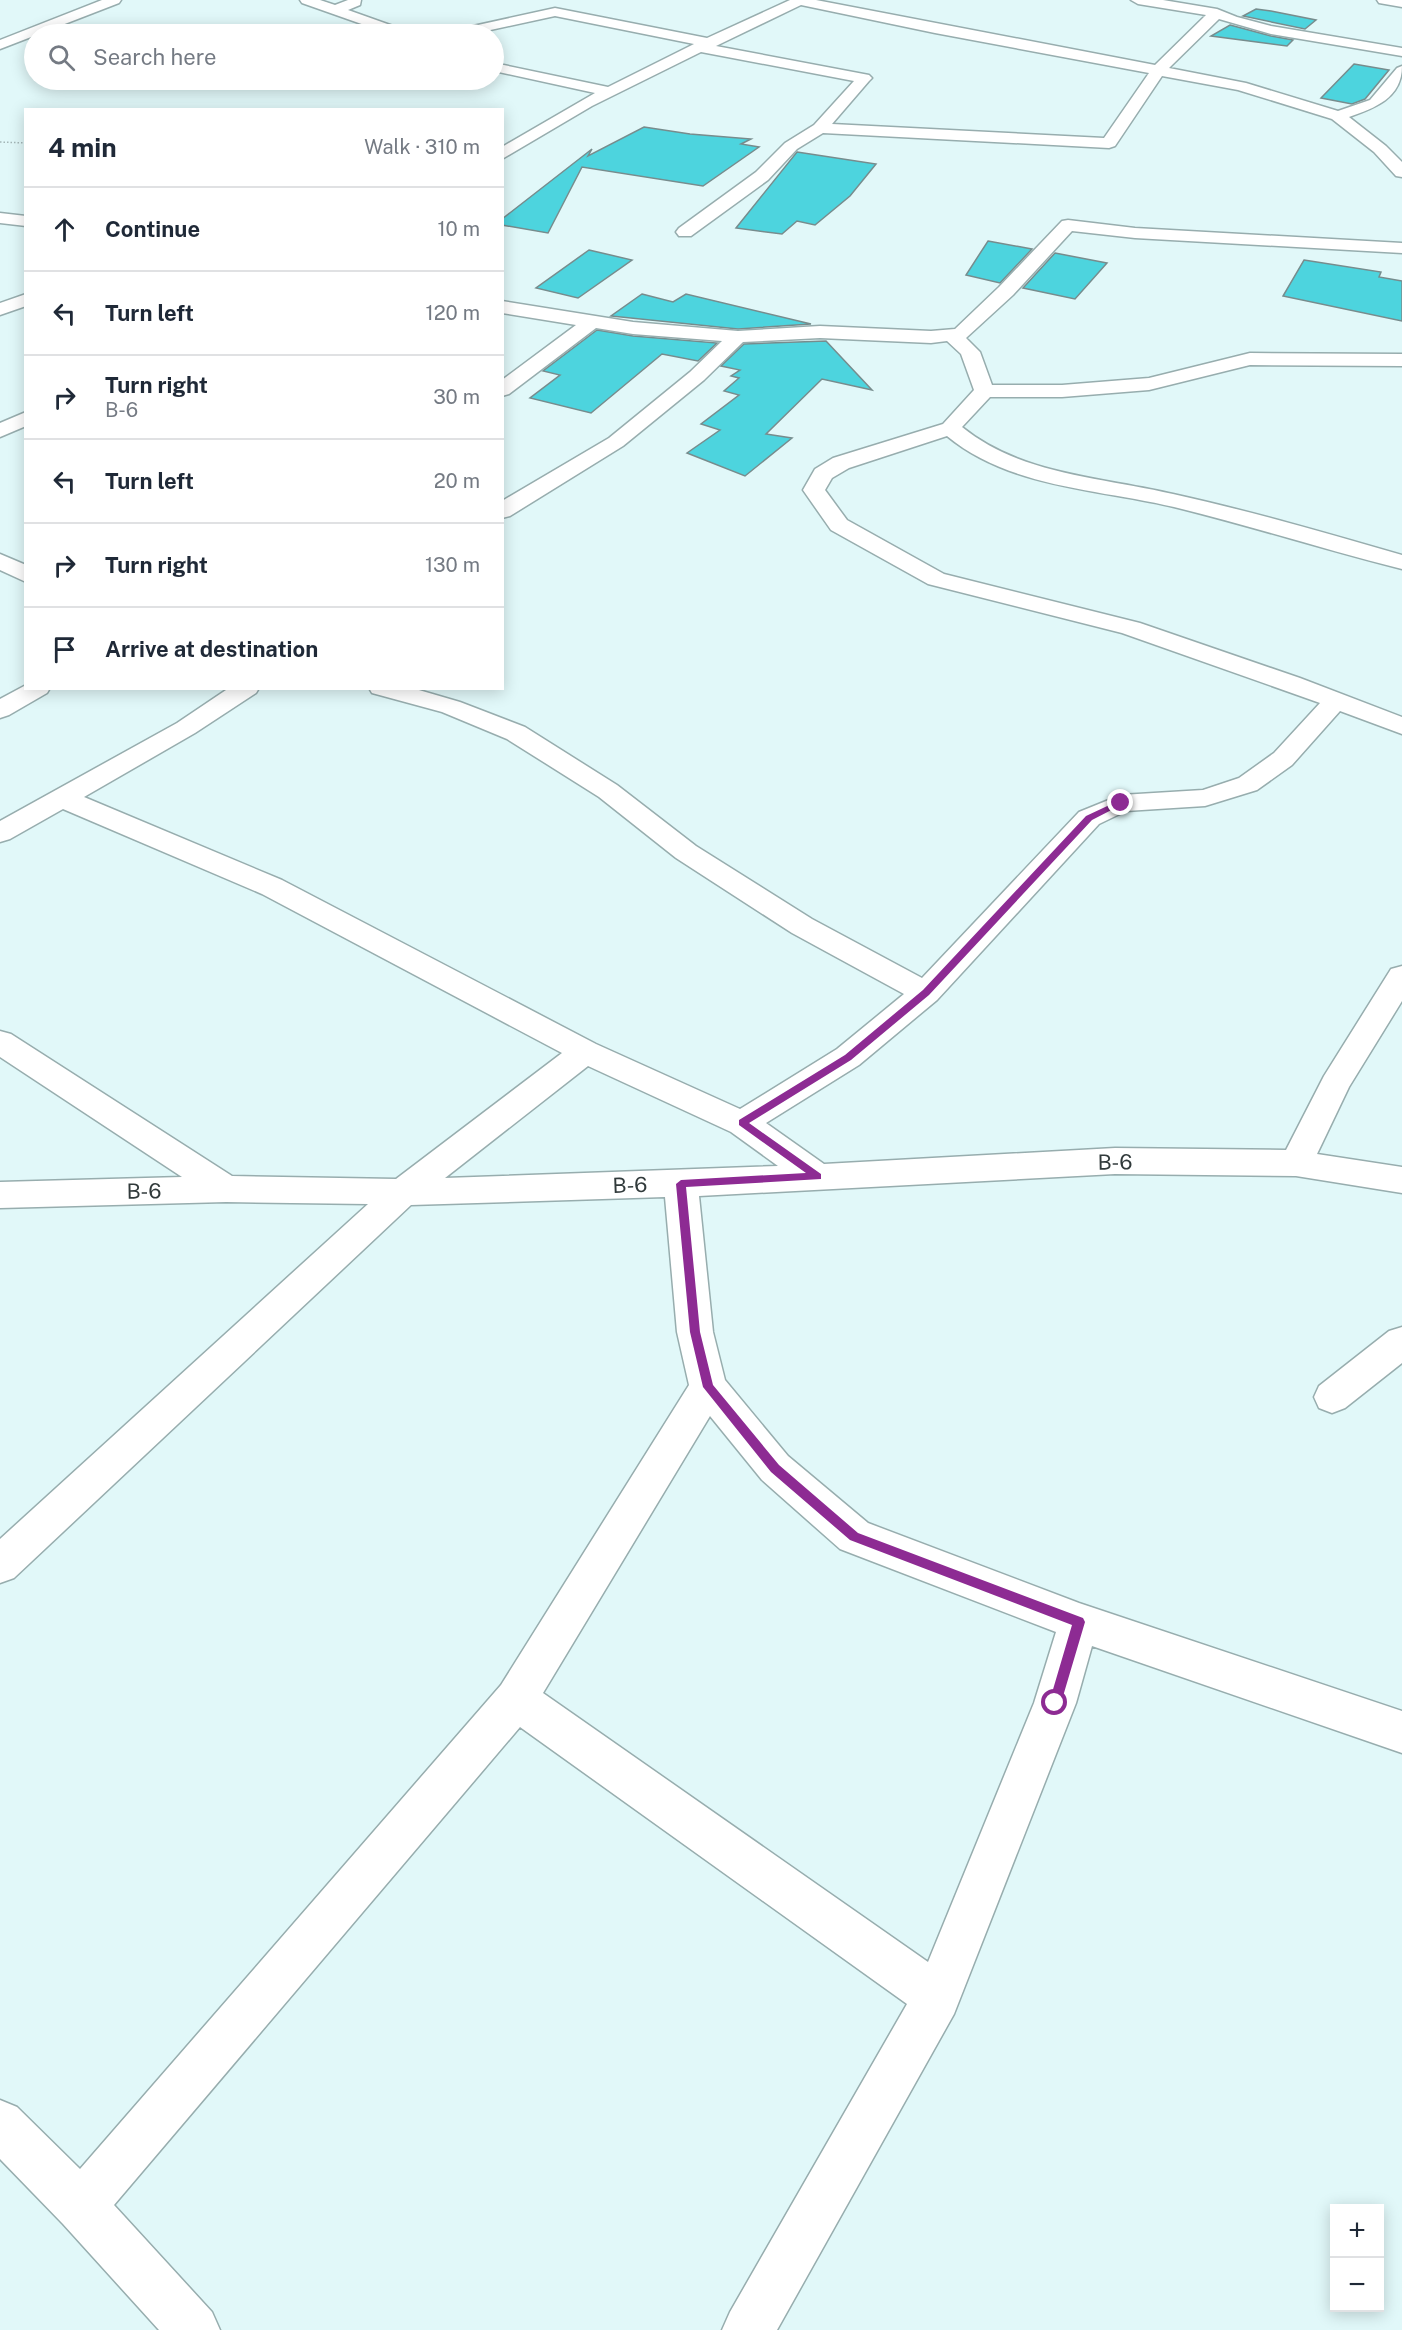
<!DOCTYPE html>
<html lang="en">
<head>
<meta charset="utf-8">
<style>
  :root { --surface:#fff; --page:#f6f6f7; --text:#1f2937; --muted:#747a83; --line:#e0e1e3 }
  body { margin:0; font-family:"Public Sans",sans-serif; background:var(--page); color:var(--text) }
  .controls { position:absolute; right:18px; bottom:18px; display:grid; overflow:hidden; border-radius:0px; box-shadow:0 3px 15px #0003 }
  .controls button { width:54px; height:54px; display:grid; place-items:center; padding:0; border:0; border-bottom:2px solid var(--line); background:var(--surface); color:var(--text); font:30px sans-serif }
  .stop { position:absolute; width:18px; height:18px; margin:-14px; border:4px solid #8d2b93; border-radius:50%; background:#fff }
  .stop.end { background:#8d2b93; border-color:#fff; box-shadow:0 2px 6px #0008 }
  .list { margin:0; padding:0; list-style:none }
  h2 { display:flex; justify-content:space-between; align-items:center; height:78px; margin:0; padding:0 24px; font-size:26px }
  h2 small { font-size:20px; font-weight:400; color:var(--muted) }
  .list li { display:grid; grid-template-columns:39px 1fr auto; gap:18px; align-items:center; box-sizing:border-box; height:84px; padding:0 24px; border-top:2px solid var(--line) }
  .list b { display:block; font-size:22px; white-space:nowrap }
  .list p { margin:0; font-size:20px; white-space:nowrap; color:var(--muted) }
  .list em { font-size:20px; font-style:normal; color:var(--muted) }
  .icon { flex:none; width:33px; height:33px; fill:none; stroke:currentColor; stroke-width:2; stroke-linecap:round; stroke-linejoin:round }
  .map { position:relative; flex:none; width:1402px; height:2330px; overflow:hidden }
  .search { position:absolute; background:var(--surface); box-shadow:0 3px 15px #0003; left:24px; top:24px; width:480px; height:66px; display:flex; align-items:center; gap:15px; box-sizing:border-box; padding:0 21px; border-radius:33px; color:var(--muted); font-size:22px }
  .panel { position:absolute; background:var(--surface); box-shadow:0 3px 15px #0003; left:24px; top:108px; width:480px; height:582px; border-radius:0px }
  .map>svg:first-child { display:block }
</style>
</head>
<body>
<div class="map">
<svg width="1402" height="2330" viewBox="0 0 1402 2330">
  <rect width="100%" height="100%" fill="#e1f8f9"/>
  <path fill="#4dd4de" stroke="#778c8d" stroke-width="1.5" d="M1256,9L1271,11L1316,20L1305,29L1243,16Z
    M1230,25L1271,36L1293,40L1287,46L1211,36Z
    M1354,64L1389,70L1365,99L1352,104L1321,98Z
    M644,127L690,134L751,139L741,144L759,147L703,186L582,167L548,233L502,225V219L592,149L588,156Z
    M797,152L876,164L850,196L815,225L797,221L782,234L736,228Z
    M988,241L1032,249L1000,283L966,275Z
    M589,250L632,260L578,298L536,288Z
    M1055,253L1107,263L1075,299L1023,288Z
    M1304,260L1381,272L1379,277L1402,281V321L1283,296Z
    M642,294L673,302L686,294L811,324L738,329L611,316Z
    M597,330L633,336L717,343L698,361L662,354L591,413L530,398L560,375L543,371Z
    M826,341L872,390L822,379L766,434L792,438L745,476L687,453L720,430L701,424L739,395L724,391L739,378L731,376L740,370L721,366L744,344Z"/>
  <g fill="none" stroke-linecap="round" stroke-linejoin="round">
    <g stroke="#97adae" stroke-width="3">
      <path id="minor" d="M102,0H121L119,3L0,49V40Z
        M300,0H320L335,5L348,0H361L360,5L348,10L407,31L409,34H390L302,3Z
        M790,0H816L1155,65L1206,15L1138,4L1131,0H1163L1217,9L1237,17L1271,26L1402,48V56L1271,34L1219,19L1169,68L1246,83L1338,111L1370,100L1397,68L1402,66C1402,98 1375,108 1349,117L1386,146L1402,162V177L1396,176L1374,152L1332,119L1238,90L1162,76L1115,146L1109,148L823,133L797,149L768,180L691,236H679L676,232L679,228L756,172L785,143L814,125L854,81L701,52L592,106L502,159V147L595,93L494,71V63L608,87L694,44L555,16L472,34H448L455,30L555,8L707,38ZM801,5L935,33L1149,73L1104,138L832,124L869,81L872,78L869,75L716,46Z
        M1377,0H1402V7L1379,3Z
        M0,213L26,216V226L0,223Z
        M1068,220L1135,228L1402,243V253L1135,238L1072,231L1013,295L966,338L980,352L992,385H1062L1149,378L1250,353L1402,354V366L1250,365L1149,390L1062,397H990L962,427C1021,475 1101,477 1173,494C1250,511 1326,533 1402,555V569C1326,550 1251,526 1174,507C1098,489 1010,488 947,436L849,468L832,478L825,490L847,520L944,574L1140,623L1300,678L1402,717V734L1340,711L1292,765L1257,790L1205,806L1126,811L1099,824L937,1000L859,1065L766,1123L824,1164L1115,1148L1286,1150L1324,1076L1391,969L1402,966V1001L1349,1087L1317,1154L1402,1167V1193L1296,1176L1115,1174L699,1196L713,1332L725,1380L788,1456L868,1523L1079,1603L1402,1711V1753L1092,1646L1076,1703L954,2014L777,2330H722L730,2312L907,2004L520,1727L114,2205L212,2312L220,2330H159L63,2224L0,2159V2100L17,2107L80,2169L501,1685L689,1385L677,1332L665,1197L411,1205L14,1578L0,1583V1539L368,1204L226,1202L0,1208V1182L182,1177L0,1057V1031L11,1034L232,1176L396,1179L562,1053L262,894L63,809L10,839L0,842V821L177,723L229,688H259L256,693L195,733L84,797L282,880L596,1044L740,1109L837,1049L904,994L792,933L676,858L599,797L507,739L442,712L372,693L369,688H412L460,702L525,727L617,785L696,846L812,919L922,978L1079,812L1121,795L1203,790L1239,778L1274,753L1320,703L1122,633L928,584L831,530L803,490L815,469L833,458L943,424L974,390L961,354L947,341L931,343L820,338L743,342L704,380L623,446L510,516L502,518V501L609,438L690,372L722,341L633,334L596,328L509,394L502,396V380L576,325L502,313V301L633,322L738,331L820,326L931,331L955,329L999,287L1062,221ZM588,1066L731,1132L778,1166L445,1178ZM710,1416L762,1480L840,1549L1056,1632L1034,1703L928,1962L543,1693Z
        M26,294V306L0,315V303Z
        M26,412V426L0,437V423Z
        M0,554L26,565V582L0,570Z
        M26,685V688H50L47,693L9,715L0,718V699Z
        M1402,1327V1363L1345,1408L1332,1413L1319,1408L1314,1397L1319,1386L1389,1331Z"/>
    </g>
    <path stroke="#a3b5b6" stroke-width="1.5" stroke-dasharray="1.5 2" stroke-linecap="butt" d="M0,142L26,143"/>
    <use href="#minor" fill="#fff" fill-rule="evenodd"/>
  </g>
  <path fill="#8d2b93" d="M1118,801L1125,803L1092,820L929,995L851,1060L749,1123L821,1174V1179L686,1187L700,1332L713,1385L779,1465L858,1533L1083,1618L1085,1622L1061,1703L1055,1709L1049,1703L1072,1625L850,1540L771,1472L703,1387L690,1332L676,1184L681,1180L806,1173L739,1125V1120L845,1055L923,990L1086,816Z"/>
  <g text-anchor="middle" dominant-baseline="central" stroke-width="6" stroke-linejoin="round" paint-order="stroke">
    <g font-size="21" fill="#313a3b" stroke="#fff">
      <text transform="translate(1115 1162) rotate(-1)">B-6</text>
      <text transform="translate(630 1185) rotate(-2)">B-6</text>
      <text transform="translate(144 1191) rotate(-1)">B-6</text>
    </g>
  </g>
</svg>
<div class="controls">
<button>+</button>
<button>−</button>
</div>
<div class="stop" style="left:1055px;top:1703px"></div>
<div class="stop end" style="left:1121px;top:803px"></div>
<div class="search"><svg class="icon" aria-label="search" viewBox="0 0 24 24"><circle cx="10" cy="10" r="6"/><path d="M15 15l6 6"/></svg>Search here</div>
<section class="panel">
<h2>4 min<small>Walk · 310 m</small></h2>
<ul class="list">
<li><svg class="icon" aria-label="ahead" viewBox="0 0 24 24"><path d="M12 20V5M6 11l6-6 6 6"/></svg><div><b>Continue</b></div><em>10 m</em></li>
<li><svg class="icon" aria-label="left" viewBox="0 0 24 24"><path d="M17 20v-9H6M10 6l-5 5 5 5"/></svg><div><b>Turn left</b></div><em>120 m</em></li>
<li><svg class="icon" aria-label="right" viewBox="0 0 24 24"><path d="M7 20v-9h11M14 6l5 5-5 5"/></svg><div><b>Turn right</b><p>B-6</p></div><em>30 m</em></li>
<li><svg class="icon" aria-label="left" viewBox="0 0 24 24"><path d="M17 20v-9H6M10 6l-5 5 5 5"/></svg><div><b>Turn left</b></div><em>20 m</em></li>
<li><svg class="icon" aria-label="right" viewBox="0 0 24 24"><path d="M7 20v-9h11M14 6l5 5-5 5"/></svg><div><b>Turn right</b></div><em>130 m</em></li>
<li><svg class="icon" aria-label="arrive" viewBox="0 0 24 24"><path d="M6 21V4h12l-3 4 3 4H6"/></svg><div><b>Arrive at destination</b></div></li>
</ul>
</section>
</div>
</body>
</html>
